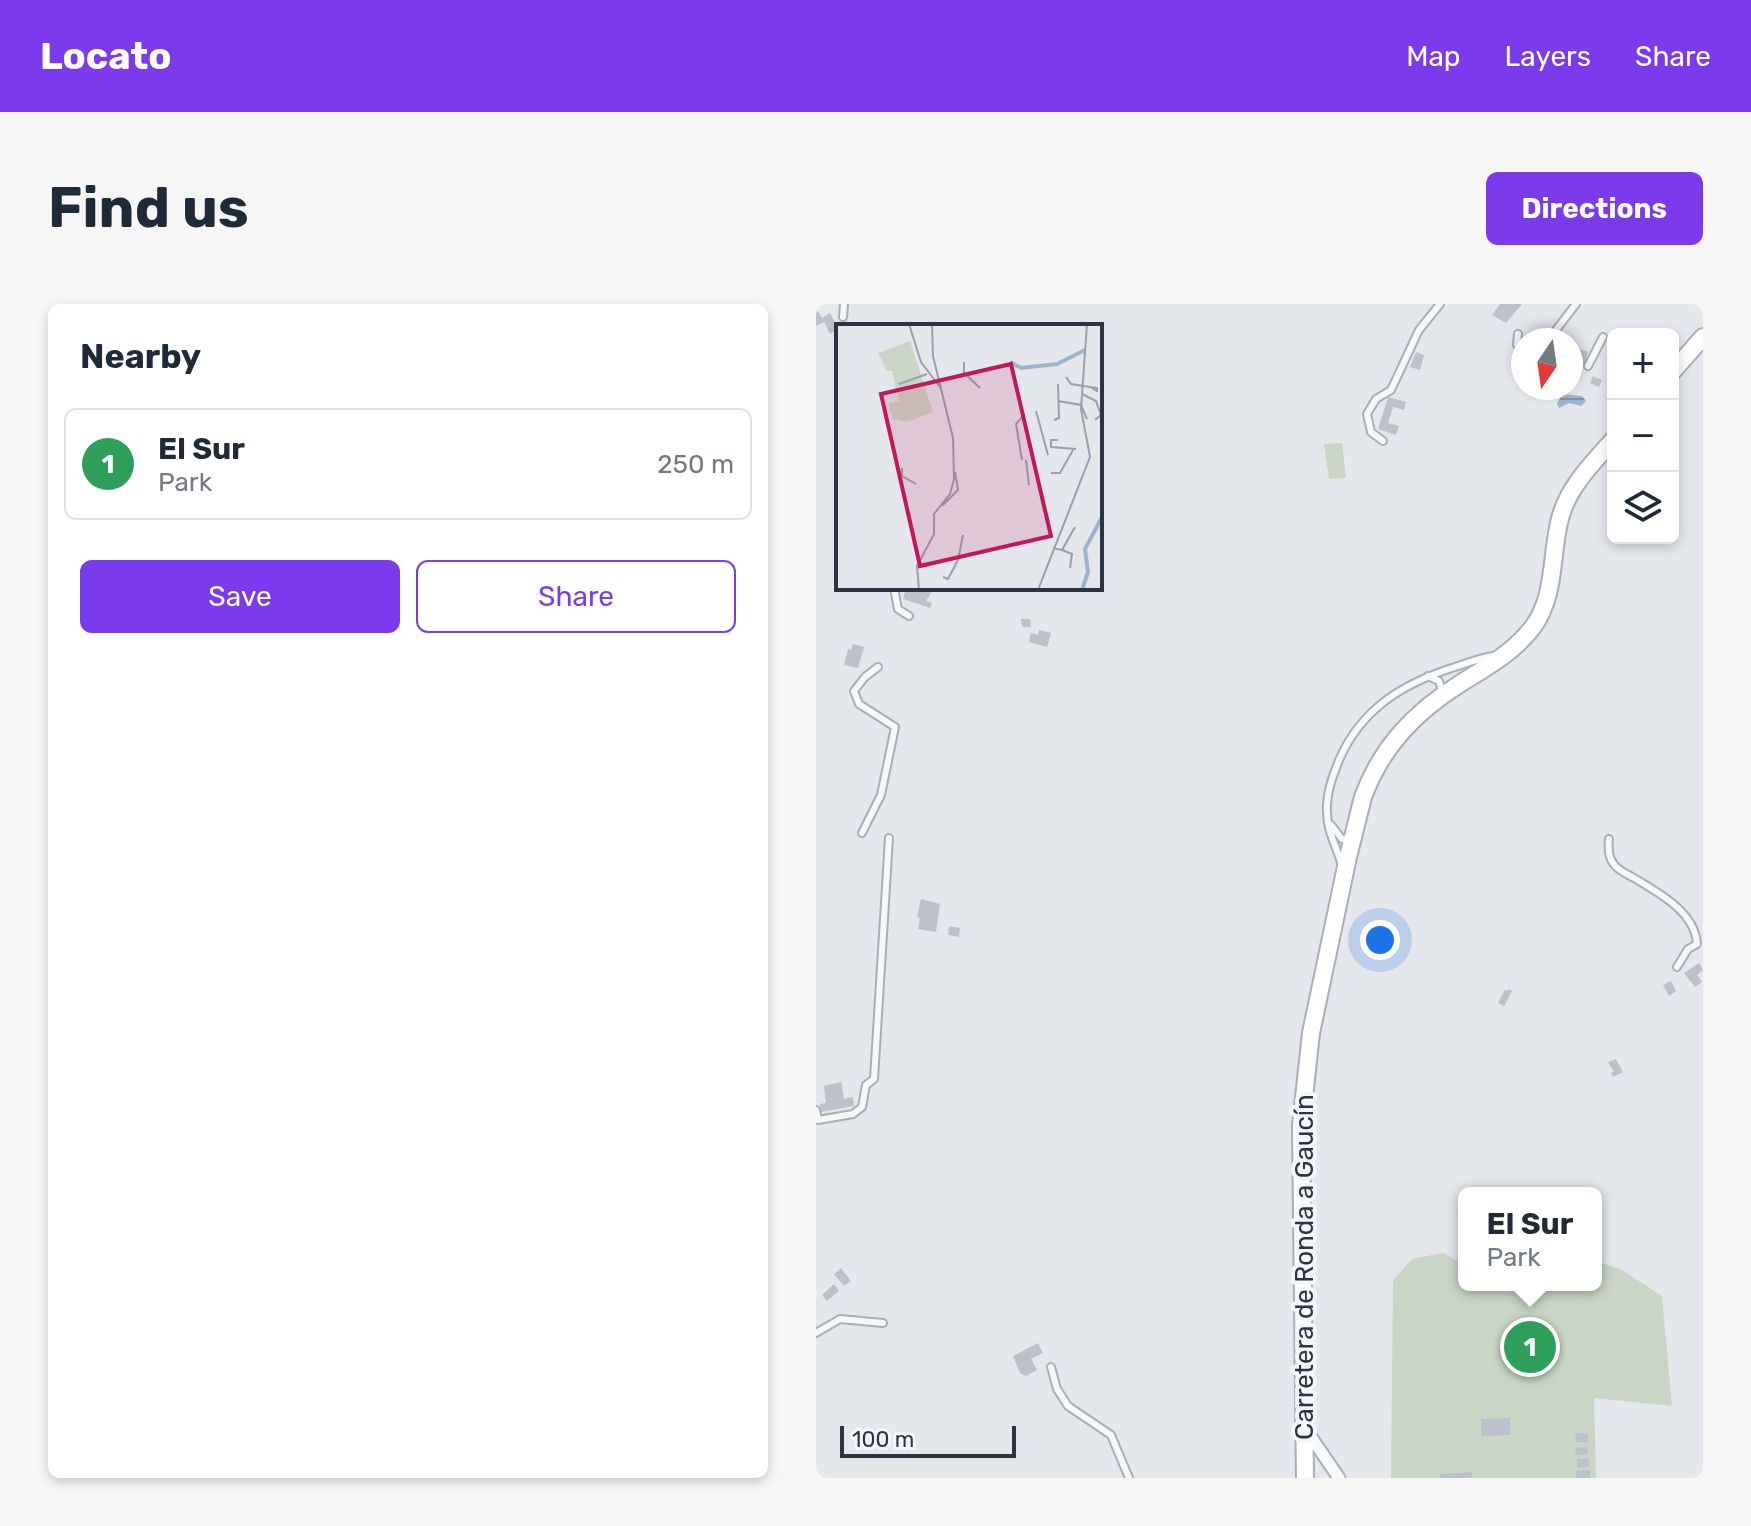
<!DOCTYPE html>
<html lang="en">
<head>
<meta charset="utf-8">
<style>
  :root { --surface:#fff; --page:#f6f6f7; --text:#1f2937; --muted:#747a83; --line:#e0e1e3; --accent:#7c3aed }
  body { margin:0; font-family:Rubik,sans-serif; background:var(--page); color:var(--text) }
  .controls { position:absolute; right:24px; top:24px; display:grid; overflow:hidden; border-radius:12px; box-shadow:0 4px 12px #0003 }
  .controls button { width:72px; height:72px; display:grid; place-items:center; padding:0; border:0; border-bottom:2px solid var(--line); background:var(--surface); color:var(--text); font:40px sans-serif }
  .compass { position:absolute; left:695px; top:24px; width:72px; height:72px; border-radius:50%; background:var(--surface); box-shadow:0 4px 12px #0003; rotate:193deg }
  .scale { position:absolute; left:24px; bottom:20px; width:176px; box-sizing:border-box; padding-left:8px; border:4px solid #2b3445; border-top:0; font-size:22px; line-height:28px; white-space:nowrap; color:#2b3445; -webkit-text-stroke:6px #f4f6f9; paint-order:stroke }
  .you { position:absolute; left:564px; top:636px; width:28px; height:28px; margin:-20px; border:6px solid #fff; border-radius:50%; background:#1a73e8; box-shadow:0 0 0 12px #1a73e833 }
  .badge { display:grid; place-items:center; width:52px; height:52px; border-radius:50%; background:var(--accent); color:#fff; font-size:26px; font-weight:700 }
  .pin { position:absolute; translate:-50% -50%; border:4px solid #fff; box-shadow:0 2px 8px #0006 }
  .popup { position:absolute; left:642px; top:883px; width:144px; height:104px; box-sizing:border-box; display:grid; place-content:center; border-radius:12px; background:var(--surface); filter:drop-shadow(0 2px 6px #0005); font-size:26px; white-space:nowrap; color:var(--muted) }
  .popup b { font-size:30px; color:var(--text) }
  .popup::after { content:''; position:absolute; left:50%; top:100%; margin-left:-16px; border:16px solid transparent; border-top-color:var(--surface) }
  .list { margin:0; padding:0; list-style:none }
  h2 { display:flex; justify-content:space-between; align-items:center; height:104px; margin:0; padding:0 32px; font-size:34px }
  h2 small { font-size:26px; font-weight:400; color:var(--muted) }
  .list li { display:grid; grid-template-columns:52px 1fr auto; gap:24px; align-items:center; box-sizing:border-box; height:112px; margin:0 16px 16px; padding:0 16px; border:2px solid var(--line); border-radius:12px }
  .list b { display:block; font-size:30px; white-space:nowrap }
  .list p { margin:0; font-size:26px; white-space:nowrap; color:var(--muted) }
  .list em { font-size:26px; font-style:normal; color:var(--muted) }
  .actions { display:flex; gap:16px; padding:24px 32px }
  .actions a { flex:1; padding:18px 0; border:2px solid var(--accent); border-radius:12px; text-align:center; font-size:28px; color:var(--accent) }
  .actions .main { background:var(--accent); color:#fff }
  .icon { flex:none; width:44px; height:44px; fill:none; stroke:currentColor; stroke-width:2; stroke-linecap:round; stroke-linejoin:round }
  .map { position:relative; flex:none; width:887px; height:1174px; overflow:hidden; border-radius:12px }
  header { display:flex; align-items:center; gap:48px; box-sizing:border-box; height:112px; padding:0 40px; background:var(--accent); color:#fff }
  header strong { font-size:38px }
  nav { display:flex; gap:44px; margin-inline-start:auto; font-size:28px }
  .intro { display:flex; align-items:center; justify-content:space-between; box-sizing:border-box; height:192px; padding:0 48px }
  h1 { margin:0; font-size:56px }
  .button { padding:20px 36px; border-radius:12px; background:var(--accent); color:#fff; font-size:28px; font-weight:700 }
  main { display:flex; gap:48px; padding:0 48px }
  aside { flex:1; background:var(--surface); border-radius:12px; box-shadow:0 4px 12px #0003 }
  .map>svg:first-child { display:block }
</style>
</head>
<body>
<header>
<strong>Locato</strong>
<nav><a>Map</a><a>Layers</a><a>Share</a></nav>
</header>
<div class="intro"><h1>Find us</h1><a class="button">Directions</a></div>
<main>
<aside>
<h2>Nearby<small></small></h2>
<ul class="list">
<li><span class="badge" style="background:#2e9e5b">1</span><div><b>El Sur</b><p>Park</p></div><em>250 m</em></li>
</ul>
<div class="actions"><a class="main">Save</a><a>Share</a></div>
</aside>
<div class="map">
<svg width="887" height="1174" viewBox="0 0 887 1174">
  <defs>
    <pattern id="water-rules" width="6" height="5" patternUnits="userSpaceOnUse" patternTransform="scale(2)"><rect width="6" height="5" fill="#9fb4cc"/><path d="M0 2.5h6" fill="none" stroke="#8293a7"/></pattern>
  </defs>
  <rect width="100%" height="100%" fill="#e4e7ec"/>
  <path fill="#c9d6c5" d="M526,139L530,174L513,175L508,140Z
    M627,949L641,957L648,951V981H780V957L806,966L846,992L856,1102L778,1094L780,1174H575L577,976L596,955Z"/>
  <path fill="url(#water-rules)" d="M747,90L766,92L770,97L765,102L753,99L743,104L741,99Z"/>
  <path fill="#bbc0ca" d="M684,0H706L690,19L676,11Z
    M0,4L6,14L14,9L22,25L14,30L8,18L0,22Z
    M764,45L772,48L764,76L755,72V60Z
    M600,48L608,51L604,66L594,63Z
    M777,72L786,76L783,83L774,79Z
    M572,93L590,98L588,106L577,103L572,119L583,122L580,131L562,125Z
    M90,284H118L110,297L116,299L114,304L87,295Z
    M205,315H214L215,323H206Z
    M223,326L235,329L231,343L213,338L215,329L222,331Z
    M37,340L48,343L42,364L28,361L32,345L35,346Z
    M105,595L124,600L120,628L102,625L104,614L101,613Z
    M133,622L144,624L143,633L132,631Z
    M883,659L887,666L881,671L886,678L879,683L868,669Z
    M855,677L860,687L853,692L847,681Z
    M693,685L696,687L688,702L682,699L689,686L692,687Z
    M800,755L807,768L797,773L795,769L798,768L792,758Z
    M25,778L28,795L37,793L38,802L5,808L4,800L10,799L8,782Z
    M25,964L35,977L28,982L18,970Z
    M18,980L23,987L11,997L6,991Z
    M222,1039L227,1049L215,1055L221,1066L210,1072L204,1069L197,1052Z
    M694,1114V1131L665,1132V1115Z
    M760,1129L772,1130V1138H759Z
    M771,1143L772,1150L760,1151L759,1144Z
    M761,1155H773V1163L761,1164Z
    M774,1166V1174H760V1167Z
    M656,1168V1174H624V1170Z"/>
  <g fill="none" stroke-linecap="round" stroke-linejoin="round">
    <g stroke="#a9aeb7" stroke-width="10">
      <path id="lane" d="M27,13L28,0
        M702,30L701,41L707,45
        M726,36L737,30L760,0
        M772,62L787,33
        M567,137L555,128L551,110L560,95L575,86L603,26L624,0
        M78,284L82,305L93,312
        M612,372L623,377L626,387
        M515,521L526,535L535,536
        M46,529L65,491L79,423L43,400L38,387L49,373L62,363
        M793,535C792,544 792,552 797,559C801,566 811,570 818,574C843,589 879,608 881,640L872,645L861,663
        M526,562C521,543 511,528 511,508C510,489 517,471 524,454C546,405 586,380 636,364C649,360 663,354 677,352
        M0,806L2,816L37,810L46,803L50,781L58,775L73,534
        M0,1029L24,1015L67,1019
        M235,1063L241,1085L252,1102L295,1131L313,1174"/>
    </g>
    <g stroke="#a9aeb7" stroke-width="15">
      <path id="street" d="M488,1130L495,1133L523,1174"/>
    </g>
    <g stroke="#a9aeb7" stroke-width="20">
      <path id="secondary" d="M857,67L887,33
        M489,1174L485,821L495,729L532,553L547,493C566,442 599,408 645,379C671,363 698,348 717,323C741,290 734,248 745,211C754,181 777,159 797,136"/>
    </g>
    <use href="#lane" stroke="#f7f8fa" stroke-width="6"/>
    <use href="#street" stroke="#f7f8fa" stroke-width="11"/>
    <use href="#secondary" stroke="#fff" stroke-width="16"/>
  </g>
  <g text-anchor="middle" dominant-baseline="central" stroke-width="8" stroke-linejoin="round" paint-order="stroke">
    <g font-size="26" fill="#2b3445" stroke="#f4f6f9">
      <text transform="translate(488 963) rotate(-90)">Carretera de Ronda a Gaucín</text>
    </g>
  </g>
  <g transform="translate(20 20)">
    <rect width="266" height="266" fill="#e4e7ec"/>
    <path d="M74,17L97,88L71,98L57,95L52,79L63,77L56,47H51L42,29Z" fill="#c9d6c5"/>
    <path fill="none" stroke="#9fb4cc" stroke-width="4" d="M174,38L185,44L221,40L249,26M246,266L252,248L249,225L266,193"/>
    <path fill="none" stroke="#9a9fa9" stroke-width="2" d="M73,0L85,38L104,63M128,38V49L144,64M230,53L235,60L261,64V67L256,64M63,60L91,50M246,70L260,77L265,91L259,96M222,77L245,81L251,95M200,87L212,131M218,96L223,94L222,60M222,116H215V123L240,125M186,136L180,100L187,92L189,97M190,136L193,161M66,144V152L80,160M215,149H224L237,126M106,182L122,166L119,148M217,224L226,226L239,203M226,226L236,230L234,244M107,253L112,255L122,236L127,211M83,266L81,242L98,210V190L114,170L118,155L117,114L97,32L96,0M202,266L254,133L245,85L251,0"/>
    <path fill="#c2185b" fill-opacity="0.15" stroke="#c2185b" stroke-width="4" d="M175,40L215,212L84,242L45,70Z"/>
    <rect width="266" height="266" fill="none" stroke="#2b3445" stroke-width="4"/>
  </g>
</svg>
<div class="controls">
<button>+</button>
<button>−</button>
<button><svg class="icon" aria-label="layers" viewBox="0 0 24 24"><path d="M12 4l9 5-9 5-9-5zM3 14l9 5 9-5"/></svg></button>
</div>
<svg class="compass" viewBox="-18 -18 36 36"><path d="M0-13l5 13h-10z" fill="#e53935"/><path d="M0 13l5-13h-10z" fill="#747a83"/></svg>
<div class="scale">100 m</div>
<div class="you"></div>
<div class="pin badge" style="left:714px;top:1043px;background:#2e9e5b">1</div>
<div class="popup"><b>El Sur</b>Park</div>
</div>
</main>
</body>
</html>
